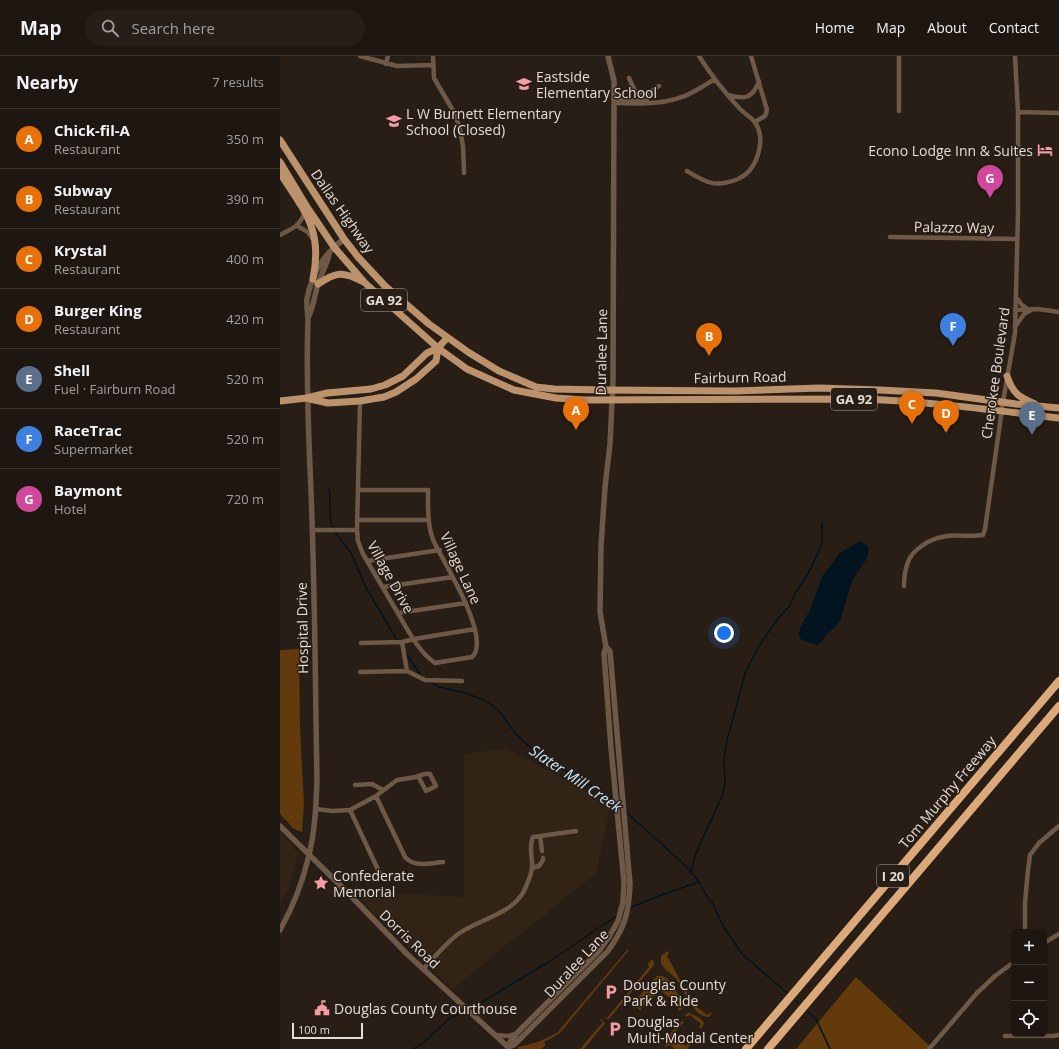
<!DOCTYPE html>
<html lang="en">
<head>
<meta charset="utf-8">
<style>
  :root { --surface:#1e1610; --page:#261f19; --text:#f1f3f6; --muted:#a19f9f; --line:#3c3530; --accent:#f39aa7 }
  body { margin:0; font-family:"Open Sans",sans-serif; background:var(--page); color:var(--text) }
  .controls { position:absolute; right:12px; bottom:12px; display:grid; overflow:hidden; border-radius:6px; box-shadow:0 2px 10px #0003 }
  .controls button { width:36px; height:36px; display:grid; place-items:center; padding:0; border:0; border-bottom:1px solid var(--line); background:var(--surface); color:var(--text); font:20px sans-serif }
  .scale { position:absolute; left:12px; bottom:10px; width:71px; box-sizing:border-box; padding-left:4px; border:2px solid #e4dcd6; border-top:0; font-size:11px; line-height:14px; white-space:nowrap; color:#e4dcd6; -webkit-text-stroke:3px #281e15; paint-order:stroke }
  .you { position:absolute; left:444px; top:577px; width:14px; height:14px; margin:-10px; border:3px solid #fff; border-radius:50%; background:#1a73e8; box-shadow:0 0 0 6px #1a73e833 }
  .badge { display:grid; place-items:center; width:26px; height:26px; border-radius:50%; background:var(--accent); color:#fff; font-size:13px; font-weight:700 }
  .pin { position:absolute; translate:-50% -33px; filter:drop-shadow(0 1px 2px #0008) }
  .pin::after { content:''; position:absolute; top:21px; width:14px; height:12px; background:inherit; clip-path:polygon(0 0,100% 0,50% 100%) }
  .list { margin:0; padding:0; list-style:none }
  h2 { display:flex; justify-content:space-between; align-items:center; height:52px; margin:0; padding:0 16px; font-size:17px }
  h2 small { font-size:13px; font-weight:400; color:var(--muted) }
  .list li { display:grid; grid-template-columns:26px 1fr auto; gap:12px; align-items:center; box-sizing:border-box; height:60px; padding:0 16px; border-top:1px solid var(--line) }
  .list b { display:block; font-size:15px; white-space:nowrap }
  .list p { margin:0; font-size:13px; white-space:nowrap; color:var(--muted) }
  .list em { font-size:13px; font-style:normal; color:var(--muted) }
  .icon { flex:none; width:22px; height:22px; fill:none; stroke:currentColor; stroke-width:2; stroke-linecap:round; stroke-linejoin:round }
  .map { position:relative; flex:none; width:779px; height:993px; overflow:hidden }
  header { display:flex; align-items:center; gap:24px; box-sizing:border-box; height:56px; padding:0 20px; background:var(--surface); border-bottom:1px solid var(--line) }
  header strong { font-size:19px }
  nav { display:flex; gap:22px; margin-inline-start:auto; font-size:14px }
  .search { width:280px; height:36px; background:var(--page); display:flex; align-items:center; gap:10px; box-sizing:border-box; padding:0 14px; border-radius:22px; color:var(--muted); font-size:15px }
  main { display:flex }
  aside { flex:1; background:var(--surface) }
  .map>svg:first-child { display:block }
</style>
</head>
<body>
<header>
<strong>Map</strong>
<div class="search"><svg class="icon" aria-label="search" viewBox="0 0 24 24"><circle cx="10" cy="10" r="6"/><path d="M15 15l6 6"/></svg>Search here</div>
<nav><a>Home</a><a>Map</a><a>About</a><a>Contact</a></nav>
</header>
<main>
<aside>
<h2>Nearby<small>7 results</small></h2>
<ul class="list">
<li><span class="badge" style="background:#e8710a">A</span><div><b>Chick-fil-A</b><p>Restaurant</p></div><em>350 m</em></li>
<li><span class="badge" style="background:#e8710a">B</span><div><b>Subway</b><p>Restaurant</p></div><em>390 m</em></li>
<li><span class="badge" style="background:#e8710a">C</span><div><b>Krystal</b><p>Restaurant</p></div><em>400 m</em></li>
<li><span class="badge" style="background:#e8710a">D</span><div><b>Burger King</b><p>Restaurant</p></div><em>420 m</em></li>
<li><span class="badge" style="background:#5c6f8a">E</span><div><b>Shell</b><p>Fuel · Fairburn Road</p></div><em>520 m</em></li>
<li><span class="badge" style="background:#3f7fe0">F</span><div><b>RaceTrac</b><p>Supermarket</p></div><em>520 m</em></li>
<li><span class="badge" style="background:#d1479c">G</span><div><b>Baymont</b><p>Hotel</p></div><em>720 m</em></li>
</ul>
</aside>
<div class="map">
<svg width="779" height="993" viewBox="0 0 779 993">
  <rect width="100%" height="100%" fill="#281e15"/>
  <path fill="#312315" d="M227,692L331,749L316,817L173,933L142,905L99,863L83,845V836L184,841V698Z
    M0,776L18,797L12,822L0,851Z"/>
  <path fill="#633a0b" d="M19,593L20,671L24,748L22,776L14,773L0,758V594Z
    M348,893L349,894L279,978L264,986L266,989L261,993H238V991L258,986L277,977Z
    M387,895L389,897L387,900L413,948L427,959L431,956V959L428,961C413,960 405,935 397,924C393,918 385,915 382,909C380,906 381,903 381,900Z
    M371,904H373L374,909L328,964L324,960L327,962L369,911L368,908Z
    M377,920C390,917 398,939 403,949L402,953L398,955V953L400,950L380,934L375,940L370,942L360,954L352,948Z
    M576,921L653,993H516Z
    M408,957H410L421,963L424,967L421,973L419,970L421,968L410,959L406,961L405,959Z
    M321,963L325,967L304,993H300L323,966L320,964Z
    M402,965L404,966L392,979L406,990L416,977L418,978L407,993H395L390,989L385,991L386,982Z"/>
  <path fill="#02141f" d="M580,485L589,491L587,502L572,525L560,565L555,571L546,579L542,585L537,589L521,584L519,578L520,572L529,556L543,519L560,497Z"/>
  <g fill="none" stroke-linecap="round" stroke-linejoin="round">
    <path stroke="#02141f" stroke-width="1.5" d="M49,433C52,447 47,459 53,472
      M55,476L71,497L85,530L117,584
      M125,596L142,621
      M150,626L159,631L186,637L206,645L218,654L235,677L257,698L317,733L335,745
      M346,756L408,812L419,826L424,836L433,848L442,868L462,898L507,937
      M411,816L416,797L443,738L445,726L444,704L447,684L466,615L479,590L499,561L509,551L515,538L530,514L542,488V467
      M350,852L378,840L419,826
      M516,945L518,947
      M189,954L270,905L338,859
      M528,956L536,963L550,993
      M134,993L142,988L169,963L186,955"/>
    <path stroke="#6e5947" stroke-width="4.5" d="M80,0L117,10L153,9
      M153,0L154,22L175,58L180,73L183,90L184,117
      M471,0L487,54L485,60L475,66
      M106,8L108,0
      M349,22L355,35L367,38
      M448,39C465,44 473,42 479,25
      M334,44L363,45
      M367,46V38L379,30
      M334,47C360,48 390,49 413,36C421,32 428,27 435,23
      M619,55V0
      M738,56L779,57
      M407,115C427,127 435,132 458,123C477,115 486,85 476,68C473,62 465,58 460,53C445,37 431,19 419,0
      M17,170L28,176L32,182
      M0,179C13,172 19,171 25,156
      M610,181L737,183
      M736,241L742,249L748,253
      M735,254L758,253L779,256
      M735,271L744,258L751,254
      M78,434H148C148,452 147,472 155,488C165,508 212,583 192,601L155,607C136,594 125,568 113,549C103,532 93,515 83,498L78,485L77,474L80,345
      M77,464H148
      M32,474H77
      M87,505L160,494
      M624,530C624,522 625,514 628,506C632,494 650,483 662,481C675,478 689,481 703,479L705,473L723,346L735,277L738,157V56L735,0
      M103,531L173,521
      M118,557L186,547
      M122,586L127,615
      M81,587L122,586L134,583L195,573
      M80,616L127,615L145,624L182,625
      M75,729L92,728L103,734
      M96,740L125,801C135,812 150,807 163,806
      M36,753L52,755L70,754L96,740L117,724L136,721C141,719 145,717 150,718L156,730L146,735L138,720
      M70,754L101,820
      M260,780L262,795
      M252,812L259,810L263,804V802
      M745,876V847L748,814L750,799L759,787L779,770
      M764,887L779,878
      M143,913C154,902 165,888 178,878C199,863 231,859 244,835C247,828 252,818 252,811C253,801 248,791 253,781L296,775
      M216,979L228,980L236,978
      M725,980H773L779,979
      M649,993L697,937L715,920L734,906"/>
    <path stroke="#6e5947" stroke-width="5.5" d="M28,262C34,251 34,240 38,228C41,218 47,209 49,198
      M0,770L67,836L127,898L228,991
      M0,874C13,851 23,825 29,799C35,775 36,750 37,725C35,621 35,516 30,412C28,362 26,313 28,264C28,257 26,250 27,243C32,217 43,199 64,183
      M228,991L234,989L328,895C345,871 349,857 350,828L330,595L326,591L320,556L321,490L325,431L330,388L333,324L334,44V25L328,0
      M228,991L230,986L237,977L319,895L329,881L338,865L343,846L344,826L331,692L324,597L326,591"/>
    <path stroke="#bc926c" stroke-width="7" d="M0,84L64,183L78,201L105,230L149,268L188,296L219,315L256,331L274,333L323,334L455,335L539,332L600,334L656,337L736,348L779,352
      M0,106L27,151L54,191L85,227L158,292L187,313L234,334L276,342L305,344L579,343C646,345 712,354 779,362
      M0,117C25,156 43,174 33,223
      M38,228C56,216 62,215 82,225
      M727,320C733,338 739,341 755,348
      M30,343L48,347L80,345L104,341L116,336L136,323L156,305L158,292
      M0,345L27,342L47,337L91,333L105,329L123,320L147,297L158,292L167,282"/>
    <path stroke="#dca97a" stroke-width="8" d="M466,993L779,625
      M488,993L779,650"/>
  </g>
  <defs>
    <g id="school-bare" transform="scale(1.2)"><path d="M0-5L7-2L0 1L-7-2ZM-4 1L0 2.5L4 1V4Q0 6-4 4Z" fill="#f39aa7" stroke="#281e15" stroke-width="2.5" paint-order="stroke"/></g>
    <g id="hotel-bare" transform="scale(1.2)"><path d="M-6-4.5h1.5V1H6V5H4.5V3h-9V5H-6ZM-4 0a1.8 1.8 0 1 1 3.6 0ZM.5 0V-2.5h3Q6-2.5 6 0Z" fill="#f39aa7" stroke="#281e15" stroke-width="2.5" paint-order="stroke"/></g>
    <g id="sight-bare" transform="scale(1.2)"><path d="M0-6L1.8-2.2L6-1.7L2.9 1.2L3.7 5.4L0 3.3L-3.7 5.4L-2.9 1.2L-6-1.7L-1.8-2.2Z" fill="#f39aa7" stroke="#281e15" stroke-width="2.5" paint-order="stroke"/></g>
    <g id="parking-bare" transform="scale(1.2)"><path d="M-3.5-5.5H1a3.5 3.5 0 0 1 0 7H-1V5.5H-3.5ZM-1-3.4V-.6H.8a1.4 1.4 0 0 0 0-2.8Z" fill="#f39aa7" stroke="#281e15" stroke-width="2.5" paint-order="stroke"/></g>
    <g id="civic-bare" transform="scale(1.2)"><path d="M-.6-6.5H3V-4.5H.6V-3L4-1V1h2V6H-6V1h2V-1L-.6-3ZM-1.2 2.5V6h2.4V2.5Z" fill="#f39aa7" stroke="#281e15" stroke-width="2.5" paint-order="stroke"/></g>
  </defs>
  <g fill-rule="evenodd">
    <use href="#school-bare" x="244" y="28"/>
    <use href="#school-bare" x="114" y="65"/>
    <use href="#hotel-bare" x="765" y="94"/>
    <use href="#sight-bare" x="41" y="827"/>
    <use href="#parking-bare" x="331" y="936"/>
    <use href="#civic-bare" x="42" y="952"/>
    <use href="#parking-bare" x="335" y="973"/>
  </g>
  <g text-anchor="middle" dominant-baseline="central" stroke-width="3" stroke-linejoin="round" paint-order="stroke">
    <g fill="#281e15" stroke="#aca39c" stroke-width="1">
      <rect x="81" y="233" width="46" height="22" rx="3"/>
      <rect x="551" y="332" width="46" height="22" rx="3"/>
      <rect x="597" y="809" width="32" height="22" rx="3"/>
    </g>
    <g font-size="13" font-weight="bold" fill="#e4dcd6">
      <text x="104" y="244">GA 92</text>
      <text x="574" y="343">GA 92</text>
      <text x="613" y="820">I 20</text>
    </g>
    <g font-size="14" fill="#e4dcd6" stroke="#281e15" text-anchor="start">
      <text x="256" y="20">Eastside<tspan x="256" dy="16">Elementary School</tspan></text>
      <text x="126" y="57">L W Burnett Elementary<tspan x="126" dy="16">School (Closed)</tspan></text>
      <text x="753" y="94" text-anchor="end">Econo Lodge Inn &amp; Suites</text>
      <text x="53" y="819">Confederate<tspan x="53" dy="16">Memorial</tspan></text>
      <text x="343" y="928">Douglas County<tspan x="343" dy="16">Park &amp; Ride</tspan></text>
      <text x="54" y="952">Douglas County Courthouse</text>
      <text x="347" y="965">Douglas<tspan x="347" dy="16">Multi-Modal Center</tspan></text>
    </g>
    <g font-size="14" fill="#e4dcd6" stroke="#281e15">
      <text transform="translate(63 155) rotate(55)">Dallas Highway</text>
      <text transform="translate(674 171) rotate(1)">Palazzo Way</text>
      <text transform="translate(321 296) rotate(-89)">Duralee Lane</text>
      <text transform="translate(715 317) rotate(-82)">Cherokee Boulevard</text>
      <text transform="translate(460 321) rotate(-1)">Fairburn Road</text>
      <text transform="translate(181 512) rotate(65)">Village Lane</text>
      <text transform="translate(111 521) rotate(61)">Village Drive</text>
      <text transform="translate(22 572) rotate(-91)">Hospital Drive</text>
      <text transform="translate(667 736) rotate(-50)">Tom Murphy Freeway</text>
      <text transform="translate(130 883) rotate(44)">Dorris Road</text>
      <text transform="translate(296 907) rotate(-47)">Duralee Lane</text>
    </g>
    <g font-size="15" font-style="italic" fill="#c5e8fd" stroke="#281e15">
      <text transform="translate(296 722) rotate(34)">Slater Mill Creek</text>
    </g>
  </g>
</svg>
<div class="controls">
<button>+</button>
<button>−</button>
<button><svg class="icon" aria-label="locate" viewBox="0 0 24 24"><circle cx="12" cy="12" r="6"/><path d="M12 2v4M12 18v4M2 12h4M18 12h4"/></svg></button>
</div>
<div class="scale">100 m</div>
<div class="you"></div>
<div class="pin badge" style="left:296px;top:374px;background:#e8710a">A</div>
<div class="pin badge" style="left:429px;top:300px;background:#e8710a">B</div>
<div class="pin badge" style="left:632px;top:368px;background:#e8710a">C</div>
<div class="pin badge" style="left:666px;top:377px;background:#e8710a">D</div>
<div class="pin badge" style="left:752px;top:379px;background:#5c6f8a">E</div>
<div class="pin badge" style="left:673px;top:290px;background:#3f7fe0">F</div>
<div class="pin badge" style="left:710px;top:142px;background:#d1479c">G</div>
</div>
</main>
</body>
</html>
